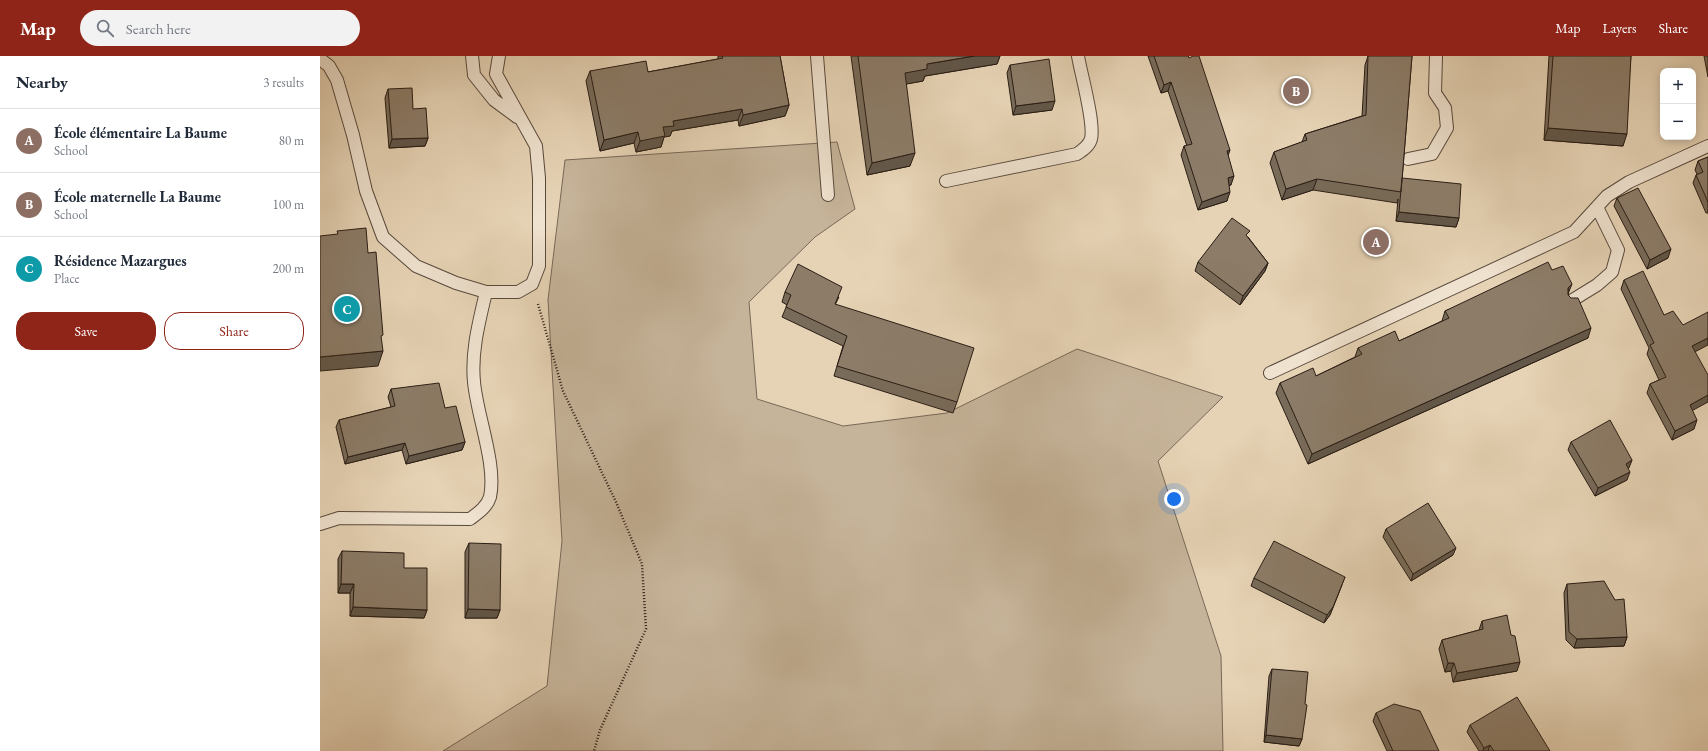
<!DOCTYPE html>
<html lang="en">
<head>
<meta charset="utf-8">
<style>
  :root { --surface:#fff; --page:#f2f2f3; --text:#1f2937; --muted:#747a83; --line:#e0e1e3; --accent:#8f2418 }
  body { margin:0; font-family:"EB Garamond",serif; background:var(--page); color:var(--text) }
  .controls { position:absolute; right:12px; top:12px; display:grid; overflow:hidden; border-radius:8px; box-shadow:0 2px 10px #0003 }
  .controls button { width:36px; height:36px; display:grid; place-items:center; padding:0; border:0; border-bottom:1px solid var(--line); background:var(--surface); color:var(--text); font:20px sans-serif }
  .you { position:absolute; left:854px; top:443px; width:14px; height:14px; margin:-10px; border:3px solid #fff; border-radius:50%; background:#1a73e8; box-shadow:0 0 0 6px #1a73e833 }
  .badge { display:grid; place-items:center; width:26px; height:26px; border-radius:50%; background:var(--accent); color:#fff; font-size:13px; font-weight:700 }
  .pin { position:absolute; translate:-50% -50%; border:2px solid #fff; box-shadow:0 1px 4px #0006 }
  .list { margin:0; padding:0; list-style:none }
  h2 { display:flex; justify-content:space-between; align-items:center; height:52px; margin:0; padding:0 16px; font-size:17px }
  h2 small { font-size:13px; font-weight:400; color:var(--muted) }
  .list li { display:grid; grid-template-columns:26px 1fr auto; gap:12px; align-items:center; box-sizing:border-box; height:64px; padding:0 16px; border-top:1px solid var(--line) }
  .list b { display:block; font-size:15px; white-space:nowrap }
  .list p { margin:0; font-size:13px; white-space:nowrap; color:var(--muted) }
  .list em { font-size:13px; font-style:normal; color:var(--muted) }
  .actions { display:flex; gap:8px; padding:12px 16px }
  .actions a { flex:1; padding:9px 0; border:1px solid var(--accent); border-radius:16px; text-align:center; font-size:14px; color:var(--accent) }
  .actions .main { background:var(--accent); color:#fff }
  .icon { flex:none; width:22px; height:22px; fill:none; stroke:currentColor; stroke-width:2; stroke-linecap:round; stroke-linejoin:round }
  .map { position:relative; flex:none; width:1388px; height:695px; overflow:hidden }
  header { display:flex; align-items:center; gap:24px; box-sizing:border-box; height:56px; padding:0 20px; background:var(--accent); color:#fff }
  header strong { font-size:19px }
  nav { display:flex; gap:22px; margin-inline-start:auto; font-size:14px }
  .search { width:280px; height:36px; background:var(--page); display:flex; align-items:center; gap:10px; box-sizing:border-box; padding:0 14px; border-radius:22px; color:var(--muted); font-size:15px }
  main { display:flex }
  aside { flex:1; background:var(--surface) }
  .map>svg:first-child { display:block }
</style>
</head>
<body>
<header>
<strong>Map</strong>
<div class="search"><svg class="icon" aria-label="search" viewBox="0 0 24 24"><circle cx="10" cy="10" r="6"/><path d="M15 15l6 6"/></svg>Search here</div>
<nav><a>Map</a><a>Layers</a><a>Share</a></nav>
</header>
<main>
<aside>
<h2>Nearby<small>3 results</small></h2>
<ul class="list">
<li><span class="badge" style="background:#8d6e63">A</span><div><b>École élémentaire La Baume</b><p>School</p></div><em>80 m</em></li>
<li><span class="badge" style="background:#8d6e63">B</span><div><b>École maternelle La Baume</b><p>School</p></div><em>100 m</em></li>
<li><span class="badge" style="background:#0f9aa8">C</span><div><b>Résidence Mazargues</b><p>Place</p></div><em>200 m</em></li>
</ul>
<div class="actions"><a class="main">Save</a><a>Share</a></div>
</aside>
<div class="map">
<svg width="1388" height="695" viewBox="0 0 1388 695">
  <rect width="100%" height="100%" fill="#e6d3b5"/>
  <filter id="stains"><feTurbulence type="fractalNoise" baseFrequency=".005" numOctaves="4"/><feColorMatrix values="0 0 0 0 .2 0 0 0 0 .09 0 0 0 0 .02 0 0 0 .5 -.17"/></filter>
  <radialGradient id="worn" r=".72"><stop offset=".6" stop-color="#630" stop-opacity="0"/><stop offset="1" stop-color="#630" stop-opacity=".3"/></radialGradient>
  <path fill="#c6b49a" stroke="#786858" d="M517,86L535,153L495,181L429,246L437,343L523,370L627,357L757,293L903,341L838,405L901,600L903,695H123L227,630L242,485L228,244L245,104Z"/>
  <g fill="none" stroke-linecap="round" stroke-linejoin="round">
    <g stroke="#594a3d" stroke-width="14">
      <path id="service" d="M152,0L154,19L174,44L197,61
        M497,0L508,139
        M0,3L9,10L17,24L33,79L46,135L63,181L96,210L136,227L166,236H198L212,228L219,210V122L216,90L176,18L179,0
        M1088,103L1112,98L1127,72L1125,52L1115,37L1116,0
        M626,125L757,98C763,94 769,90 771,83C775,67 761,18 758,0
        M1251,245L1277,229L1292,216L1298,194L1277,151
        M950,317L1254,176L1287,140L1309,126L1388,90
        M0,468L19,462L150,463C158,457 167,451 170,441C177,409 157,360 154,326C151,296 159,266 166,236"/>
    </g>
    <path stroke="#2a1d15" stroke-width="2.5" stroke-dasharray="1 2" stroke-linecap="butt" d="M218,248L243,335L296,446L322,508L326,573L280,674L274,695"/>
    <use href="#service" stroke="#efe2cf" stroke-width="12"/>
  </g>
  <path fill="#786b59" stroke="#2a1d15" d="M398,0H460L469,49L465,60L419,70L418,64L352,75L350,80L344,81L341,91L316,96L314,87L280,95L266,25L270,15L328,16L398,3Z
    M531,0H680L677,8L605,20L603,25L586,28L590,110L547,119Z
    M828,0H868L908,100L911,129H909L907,145L878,154L861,99L864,90H867L848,35L841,37Z
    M1048,0H1092L1082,124L1139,162L1136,171L1076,165L1078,143L1077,147L993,134L962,144L950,107L954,96L982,86L985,78L1042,60L1045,9Z
    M1229,0H1311L1303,90L1224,84Z
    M1384,0H1388V21Z
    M690,9L732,54L693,59L687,17Z
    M68,33L93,53L108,82L105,90L69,92L65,42Z
    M1388,101V157H1386L1373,127L1376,119L1377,118L1375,114L1378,105Z
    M1297,142L1348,202L1327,213L1294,150Z
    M928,181L948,207L945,215L920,249L875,215L878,206Z
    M1232,214L1248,238L1268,282L988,408L956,337L960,327L996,320L1035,301L1038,292L1079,285L1122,265L1125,255Z
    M1304,224L1344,259L1375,295L1372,354L1374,373L1352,384L1327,337L1330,328L1339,324L1327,298L1329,292L1301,233Z
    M465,236L519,241L515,249L637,346L633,357L514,320L523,290L462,261L467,249L462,246Z
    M71,333L125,352L145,386L142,394L86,408L82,394L25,408L16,371L19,364L71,351L68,341Z
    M1251,386L1312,404L1308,412L1307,424L1275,440L1248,394Z
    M1066,473L1133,499L1091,525L1063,481Z
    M149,487L180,554L177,562H145V496Z
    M22,495L84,512L107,554L104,562L30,560V537H18V503Z
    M934,522L1022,529L1010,559L1004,567L931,530Z
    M1247,528L1307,581L1304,590L1254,592L1246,584L1244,537Z
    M1162,565L1197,615L1133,626L1131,615L1125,616L1119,593L1122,584L1159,574Z
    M952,613L982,683L979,690L944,686L949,620Z
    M1056,657L1119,695H1067L1053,665Z
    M1150,669L1230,695H1159L1147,676Z"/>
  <path fill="#625749" stroke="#2a1d15" d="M654,0H680L677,8L605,20L603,25L581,29L585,17L607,8Z
    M851,26L848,35L841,37L844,29Z
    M735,45L732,54L693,59L696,50Z
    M469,49L465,60L419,70L423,59Z
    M422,53L418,64L352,75L350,80L344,81L341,91L316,96L320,85L353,65Z
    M1228,72L1307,78L1303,90L1224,84Z
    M318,76L314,87L280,95L284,84Z
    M108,82L105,90L69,92L72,83Z
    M910,94L907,103V95Z
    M595,97L590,110L547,119L552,107Z
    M914,120L911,129L905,130L908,122Z
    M997,123L993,134L962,144L966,133Z
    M910,136L907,145L878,154L882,146Z
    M1079,156L1139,162L1136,171L1076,165Z
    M1351,193L1348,202L1327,213L1330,204Z
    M948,207L945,215L920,249L923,240Z
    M1252,228L1248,238V232Z
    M1271,272L1268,282L988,408L992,398Z
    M1388,282V289L1369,299L1372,290Z
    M63,295L58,310L0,315V301Z
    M1388,339V346L1366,358L1370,349Z
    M1377,364L1374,373L1352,384L1355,375Z
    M145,386L142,394L86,408L89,400Z
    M85,387L82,394L25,408L28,401Z
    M1312,404L1309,412L1303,416L1306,408Z
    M1310,416L1307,424L1275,440L1278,432Z
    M1136,492L1133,499L1091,525L1093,518Z
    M1025,521L1010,559L1004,567L1007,559Z
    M21,528H34L30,537H18Z
    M33,551L107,554L104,562L30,560Z
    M148,553L180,554L177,562H145Z
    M1307,581L1304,590L1254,592L1257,583Z
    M1200,606L1197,615L1133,626L1137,617Z
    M1128,607H1134L1131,615L1125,616Z
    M946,679L982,683L979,690L944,686Z
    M1170,689L1168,695H1163L1164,692Z"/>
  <path fill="#8c7c68" stroke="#2a1d15" d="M402,0H460L469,49L423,59L422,53L353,65L354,70L343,71L345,80L320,85L318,76L284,84L270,15L326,5L328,16L403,2Z
    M538,0H654L607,8V13L585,17L595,97L552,107Z
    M834,0H868L869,2L873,0H879L910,94L907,95L914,120L908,122L910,136L882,146L864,90L872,88L851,26L844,29Z
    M1048,0H1092L1081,136L997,123L966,133L954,96L987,84L985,78L1046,59Z
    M1233,0H1311L1307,78L1228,72Z
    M729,3L735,45L696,50L690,9Z
    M92,32L93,53L106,52L108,82L72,83L68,33Z
    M1388,101V146L1376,119L1383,116L1378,105Z
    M1082,122L1141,128L1139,162L1079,156Z
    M1318,132L1351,193L1330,204L1297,142Z
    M912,162L930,175L926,179L948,207L923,240L878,206Z
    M46,172L48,197L56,196L63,279L61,280L63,295L0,301V180L18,178L17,175Z
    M1228,206L1232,214L1243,210L1252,228L1248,232V239L1251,242H1258L1271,272L992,398L960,327L993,312L996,320L1042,298L1038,292L1075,275L1079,285L1129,262L1125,255Z
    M478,208L522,231L515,248L654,292L637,346L517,310L527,280L466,251L471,239L465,236Z
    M1323,215L1344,259L1353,255L1363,269L1388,256V282L1372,290L1388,319V339L1370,349L1377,364L1355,375L1330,328L1346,321L1330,289L1334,287L1304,224Z
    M119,327L125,352L136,350L145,386L89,400L85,387L28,401L19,364L75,350L71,333Z
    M1290,364L1312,404L1306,408L1310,416L1278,432L1251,386Z
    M1108,447L1136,492L1093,518L1066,473Z
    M954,485L1025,521L1013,551L1007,559L934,522Z
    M149,487L181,488L180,554L148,553Z
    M22,495L84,497V512H107V554L33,551L34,528H21Z
    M1284,525L1295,544L1304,543L1307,581L1257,583L1249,576L1247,528Z
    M1187,559L1191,579L1195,580L1200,606L1137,617L1134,607H1128L1122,584L1163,573L1162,565Z
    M952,613L988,616L985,648L987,649L982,683L946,679Z
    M1197,641L1230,695H1174L1170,689L1164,692L1150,669Z
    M1074,648L1100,655L1119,695H1073L1056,657Z"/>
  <rect width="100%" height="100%" filter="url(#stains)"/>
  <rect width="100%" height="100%" fill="url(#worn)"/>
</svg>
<div class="controls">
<button>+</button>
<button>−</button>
</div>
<div class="you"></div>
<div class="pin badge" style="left:1056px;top:186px;background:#8d6e63">A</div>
<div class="pin badge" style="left:976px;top:35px;background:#8d6e63">B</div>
<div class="pin badge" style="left:27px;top:253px;background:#0f9aa8">C</div>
</div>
</main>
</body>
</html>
